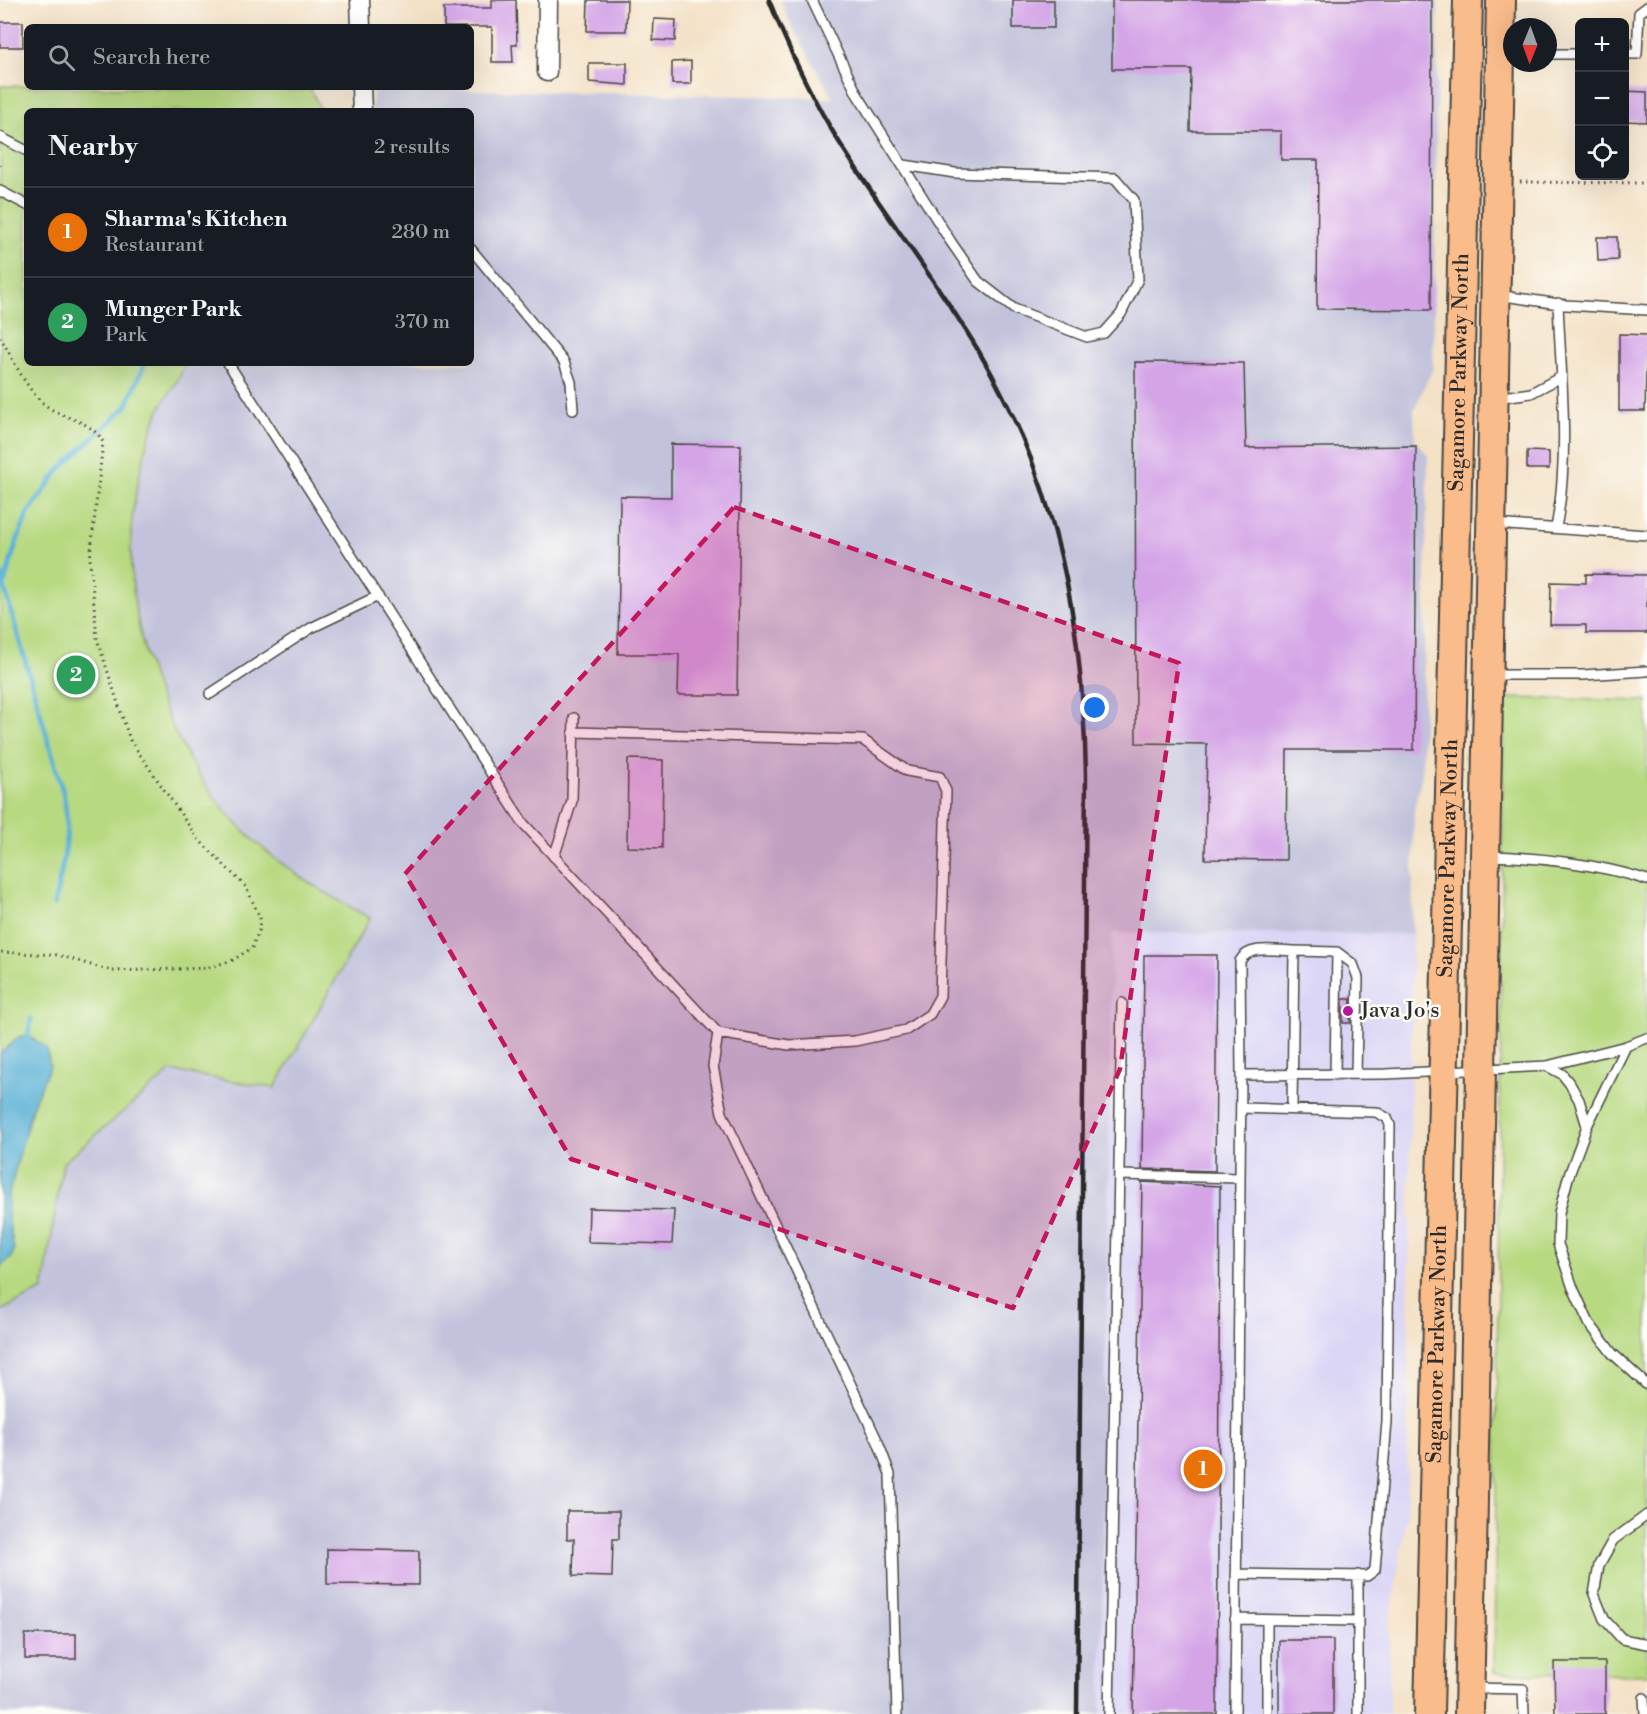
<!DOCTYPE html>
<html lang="en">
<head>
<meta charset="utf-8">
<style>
  :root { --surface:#171b24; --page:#242831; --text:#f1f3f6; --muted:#9ea1a6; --line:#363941; --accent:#d690ce }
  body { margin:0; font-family:"Libre Bodoni",serif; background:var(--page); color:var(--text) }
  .controls { position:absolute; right:18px; top:18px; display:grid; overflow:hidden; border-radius:9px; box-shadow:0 6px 24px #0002 }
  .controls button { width:54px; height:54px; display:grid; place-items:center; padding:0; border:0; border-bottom:2px solid var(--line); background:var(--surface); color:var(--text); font:30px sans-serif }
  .compass { position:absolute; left:1503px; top:18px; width:54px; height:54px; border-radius:50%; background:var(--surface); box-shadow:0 6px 24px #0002; rotate:181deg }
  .you { position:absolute; left:1095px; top:708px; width:21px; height:21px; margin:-15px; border:4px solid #fff; border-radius:50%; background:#1a73e8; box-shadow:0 0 0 9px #1a73e833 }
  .badge { display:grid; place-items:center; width:39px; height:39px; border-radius:50%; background:var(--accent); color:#fff; font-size:20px; font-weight:700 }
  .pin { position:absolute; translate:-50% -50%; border:3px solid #fff; box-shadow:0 2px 6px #0006 }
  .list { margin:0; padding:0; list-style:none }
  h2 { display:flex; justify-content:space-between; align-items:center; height:78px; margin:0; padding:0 24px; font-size:26px }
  h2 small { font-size:20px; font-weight:400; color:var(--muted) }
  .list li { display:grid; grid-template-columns:39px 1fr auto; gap:18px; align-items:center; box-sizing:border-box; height:90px; padding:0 24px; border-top:2px solid var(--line) }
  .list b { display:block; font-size:22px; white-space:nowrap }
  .list p { margin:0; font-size:20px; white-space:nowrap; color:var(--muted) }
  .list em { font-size:20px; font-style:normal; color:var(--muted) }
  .icon { flex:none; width:33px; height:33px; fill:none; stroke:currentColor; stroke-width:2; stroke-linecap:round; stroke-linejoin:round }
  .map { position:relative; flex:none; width:1647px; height:1714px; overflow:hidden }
  .search { position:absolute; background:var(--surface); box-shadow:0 6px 24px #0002; left:24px; top:24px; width:450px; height:66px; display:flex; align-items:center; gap:15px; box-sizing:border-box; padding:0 21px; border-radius:9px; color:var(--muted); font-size:22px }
  .panel { position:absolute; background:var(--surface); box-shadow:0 6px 24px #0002; left:24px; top:108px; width:450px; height:258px; border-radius:9px }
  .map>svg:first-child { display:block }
</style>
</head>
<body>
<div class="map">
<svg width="1647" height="1714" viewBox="0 0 1647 1714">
  <rect width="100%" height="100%" fill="#fdfcf7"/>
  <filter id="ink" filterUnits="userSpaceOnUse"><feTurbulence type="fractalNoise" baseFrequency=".0167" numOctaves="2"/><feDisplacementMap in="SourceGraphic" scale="12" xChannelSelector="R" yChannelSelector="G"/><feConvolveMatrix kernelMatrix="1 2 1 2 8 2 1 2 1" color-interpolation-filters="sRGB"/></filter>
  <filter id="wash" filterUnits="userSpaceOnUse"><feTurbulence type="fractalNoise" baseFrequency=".008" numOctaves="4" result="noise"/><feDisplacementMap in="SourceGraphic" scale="24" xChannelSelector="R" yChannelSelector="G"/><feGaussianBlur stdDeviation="1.35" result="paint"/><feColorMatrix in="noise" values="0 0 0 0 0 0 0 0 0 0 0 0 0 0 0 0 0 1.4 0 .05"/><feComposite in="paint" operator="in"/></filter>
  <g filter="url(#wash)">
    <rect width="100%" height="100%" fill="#f4e2c7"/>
    <path fill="#dcd6f6" d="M1112,932L1412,934L1407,1517L1390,1620L1389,1714H1101Z"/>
    <path fill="#c2c2dc" d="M781,0H1438L1433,368L1414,410L1415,440L1428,455L1422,774L1414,810L1412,934L1112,933L1101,1714H0V1311L43,1290L63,1164L171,1071L275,1087L370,918L321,892L286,867L241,828L196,773L163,709L141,640L131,572L134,498L157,414L184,363H471V111H371L374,88L833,98L790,23Z"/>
    <path fill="#b7d980" stroke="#718256" stroke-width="1.5" d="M0,86L311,90L322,111H27V363H184C182,380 163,398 157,415C148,438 139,473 135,498C116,608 163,749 241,828C278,866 324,893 370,918L275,1088L171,1071L63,1163L43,1290L0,1311Z
      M1504,698L1647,701V1675L1494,1673Z"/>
    <path fill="#58b0d5" stroke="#426e80" stroke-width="1.5" d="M20,1036H28L46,1047L50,1066L33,1104L8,1197V1218L14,1249L11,1258L0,1267V1054Z"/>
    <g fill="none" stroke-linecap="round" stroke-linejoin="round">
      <path stroke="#58b0d5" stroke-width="5" d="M0,573L63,792C72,834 63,864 54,905
        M4,584L16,544L28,513L60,469L126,407L145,363
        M28,1036L31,1019"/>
    </g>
    <g id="blocks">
      <path fill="#d4a4e7" d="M492,0H516L517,45H512L513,62H492V27H444V8H492Z
        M588,0H627L626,31H587Z
        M1013,0H1054V28H1013Z
        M1112,0H1432L1431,310L1317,309L1318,160H1281V131H1190L1191,69H1112Z
        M654,19L676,20L675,41L653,40Z
        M0,22H23V47H0Z
        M691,61V84H672V62Z
        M589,63H627V85L589,82Z
        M1624,91L1647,92V122L1624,121Z
        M1597,237H1617L1618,260L1598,261Z
        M1619,334L1647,335L1645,411H1619Z
        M1135,362L1244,363L1246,448L1416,446L1414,750H1287L1286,860L1205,859L1207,744L1136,743Z
        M671,444L741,445L737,695H678L679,654H618L620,496L671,497Z
        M1527,451L1549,452V469H1527Z
        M1586,574L1647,575V633H1586V625H1550L1551,582L1586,583Z
        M628,759L663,760L662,848L627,847Z
        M1144,955H1217L1215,1171L1142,1169Z
        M1343,999H1351L1350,1023H1343Z
        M1142,1182L1220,1186L1217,1714H1133Z
        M589,1208L674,1210L672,1244L588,1242Z
        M567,1511H619V1539H613L612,1577L573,1576L574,1539H567Z
        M327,1549L419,1551V1585L327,1584Z
        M25,1634H76V1659H25Z
        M1279,1640H1333V1714H1279Z
        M1554,1662H1605V1714H1555Z"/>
    </g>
  </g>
  <g filter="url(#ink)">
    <use href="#blocks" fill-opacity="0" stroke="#494642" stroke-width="1.5"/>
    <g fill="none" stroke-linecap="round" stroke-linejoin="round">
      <g stroke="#494642" stroke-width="12">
        <path id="lane" d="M812,0L857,94L951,242L978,281L1014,309L1087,337L1104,333L1121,314L1138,279L1134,200L1115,178L955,173L904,165
          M1548,54H1580
          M1624,54H1637L1639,13L1647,7
          M0,137L27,151
          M0,191L27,205
          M471,249L564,362L571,382L573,410
          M1497,295L1566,305L1647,310
          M228,363L523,823L718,1033L789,1045L855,1041L906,1030L930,1014L940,996L946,791L940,777L907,771L863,740L574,732
          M1496,398L1531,393L1561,377
          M1494,524L1647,535
          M1556,528C1570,454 1561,379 1558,303
          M1491,675H1583L1647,671
          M210,694L311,628L378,596
          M1487,856C1536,857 1600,864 1647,880
          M554,857L572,801L574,718
          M1294,951L1337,952L1335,1075
          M1337,952L1353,964L1358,978L1356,1074
          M718,1033L713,1066L722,1113L878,1442L890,1474L897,1714
          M1547,1066L1562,1074L1570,1084L1579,1100L1587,1126L1568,1178L1559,1213L1558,1244L1573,1288L1589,1323L1612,1353L1647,1385
          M1241,1075L1240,961C1249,944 1277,951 1294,951L1292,1109
          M1587,1126L1626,1046
          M1119,1175L1240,1178
          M1647,1515L1613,1540L1599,1565L1594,1594L1604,1619L1622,1639L1647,1644
          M1236,1574L1367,1576L1375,1570L1387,1421L1390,1125L1387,1118L1376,1112L1241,1108
          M1235,1619L1358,1621
          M1472,1688L1523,1689L1524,1714
          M1644,1698L1645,1714
          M1109,1714L1122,1003
          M1235,1714L1241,1075L1386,1074L1547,1066L1626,1046L1647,1038
          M1267,1714V1620
          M1358,1714V1575"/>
      </g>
      <g stroke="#494642" stroke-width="21">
        <path id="street" d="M360,0L361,27
          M547,72L548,0
          M361,87L362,111"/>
      </g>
      <g stroke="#494642" stroke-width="32">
        <g id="primary">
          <path id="s1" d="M1429,1714L1468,0"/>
          <path d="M1469,1714L1501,0"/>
        </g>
      </g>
      <path stroke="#494642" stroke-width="3" stroke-dasharray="1.5 4.5" stroke-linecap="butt" d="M0,166V165
        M1520,182L1647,183
        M0,337C13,358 25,388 44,404C63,420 91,419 103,442L90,559L97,639L130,740L198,839L246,887L260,918L259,931L252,948L233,960L207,968L111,971L58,955L0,952"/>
      <use href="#lane" stroke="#fff" stroke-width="9"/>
      <use href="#street" stroke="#fff" stroke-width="18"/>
      <use href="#primary" stroke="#fabc8b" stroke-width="28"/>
      <path stroke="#2b2b2b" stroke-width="4.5" d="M769,0C786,43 806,86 830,127C875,203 932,273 978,350C1058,485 1083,621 1086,776L1077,1714"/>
    </g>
  </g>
  <path fill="#c2185b" fill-opacity="0.2" stroke="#c2185b" stroke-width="4.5" stroke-dasharray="12 8" stroke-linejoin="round" d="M734,507L1179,663L1120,1069L1013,1308L571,1159L405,874Z"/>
  <circle fill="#b5179e" stroke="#fdfcf7" stroke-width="2" cx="1348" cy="1011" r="6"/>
  <g text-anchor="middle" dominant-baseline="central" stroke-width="5" stroke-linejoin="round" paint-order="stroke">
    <g font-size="21" fill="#2b2b2b" stroke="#fdfcf7">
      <text stroke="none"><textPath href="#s1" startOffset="1342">Sagamore Parkway North</textPath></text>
      <text stroke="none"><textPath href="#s1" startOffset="856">Sagamore Parkway North</textPath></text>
      <text stroke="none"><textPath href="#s1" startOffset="370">Sagamore Parkway North</textPath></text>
    </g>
    <g font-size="21" fill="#2b2b2b" stroke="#fdfcf7" text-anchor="start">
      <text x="1360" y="1011">Java Jo's</text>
    </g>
  </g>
</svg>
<div class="controls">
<button>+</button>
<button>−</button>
<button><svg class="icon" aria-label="locate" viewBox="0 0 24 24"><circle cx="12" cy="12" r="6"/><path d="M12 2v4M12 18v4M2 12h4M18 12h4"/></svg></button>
</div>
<svg class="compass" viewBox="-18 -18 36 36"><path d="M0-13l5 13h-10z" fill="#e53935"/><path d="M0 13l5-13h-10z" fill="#9ea1a6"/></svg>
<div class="you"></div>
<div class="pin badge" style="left:1203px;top:1469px;background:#e8710a">1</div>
<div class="pin badge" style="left:76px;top:675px;background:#2e9e5b">2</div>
<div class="search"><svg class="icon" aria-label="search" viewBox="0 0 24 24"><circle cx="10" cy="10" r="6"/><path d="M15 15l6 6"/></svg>Search here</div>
<section class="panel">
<h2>Nearby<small>2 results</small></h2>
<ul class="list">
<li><span class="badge" style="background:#e8710a">1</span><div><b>Sharma's Kitchen</b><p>Restaurant</p></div><em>280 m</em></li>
<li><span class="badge" style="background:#2e9e5b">2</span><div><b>Munger Park</b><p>Park</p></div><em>370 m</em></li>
</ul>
</section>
</div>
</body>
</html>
